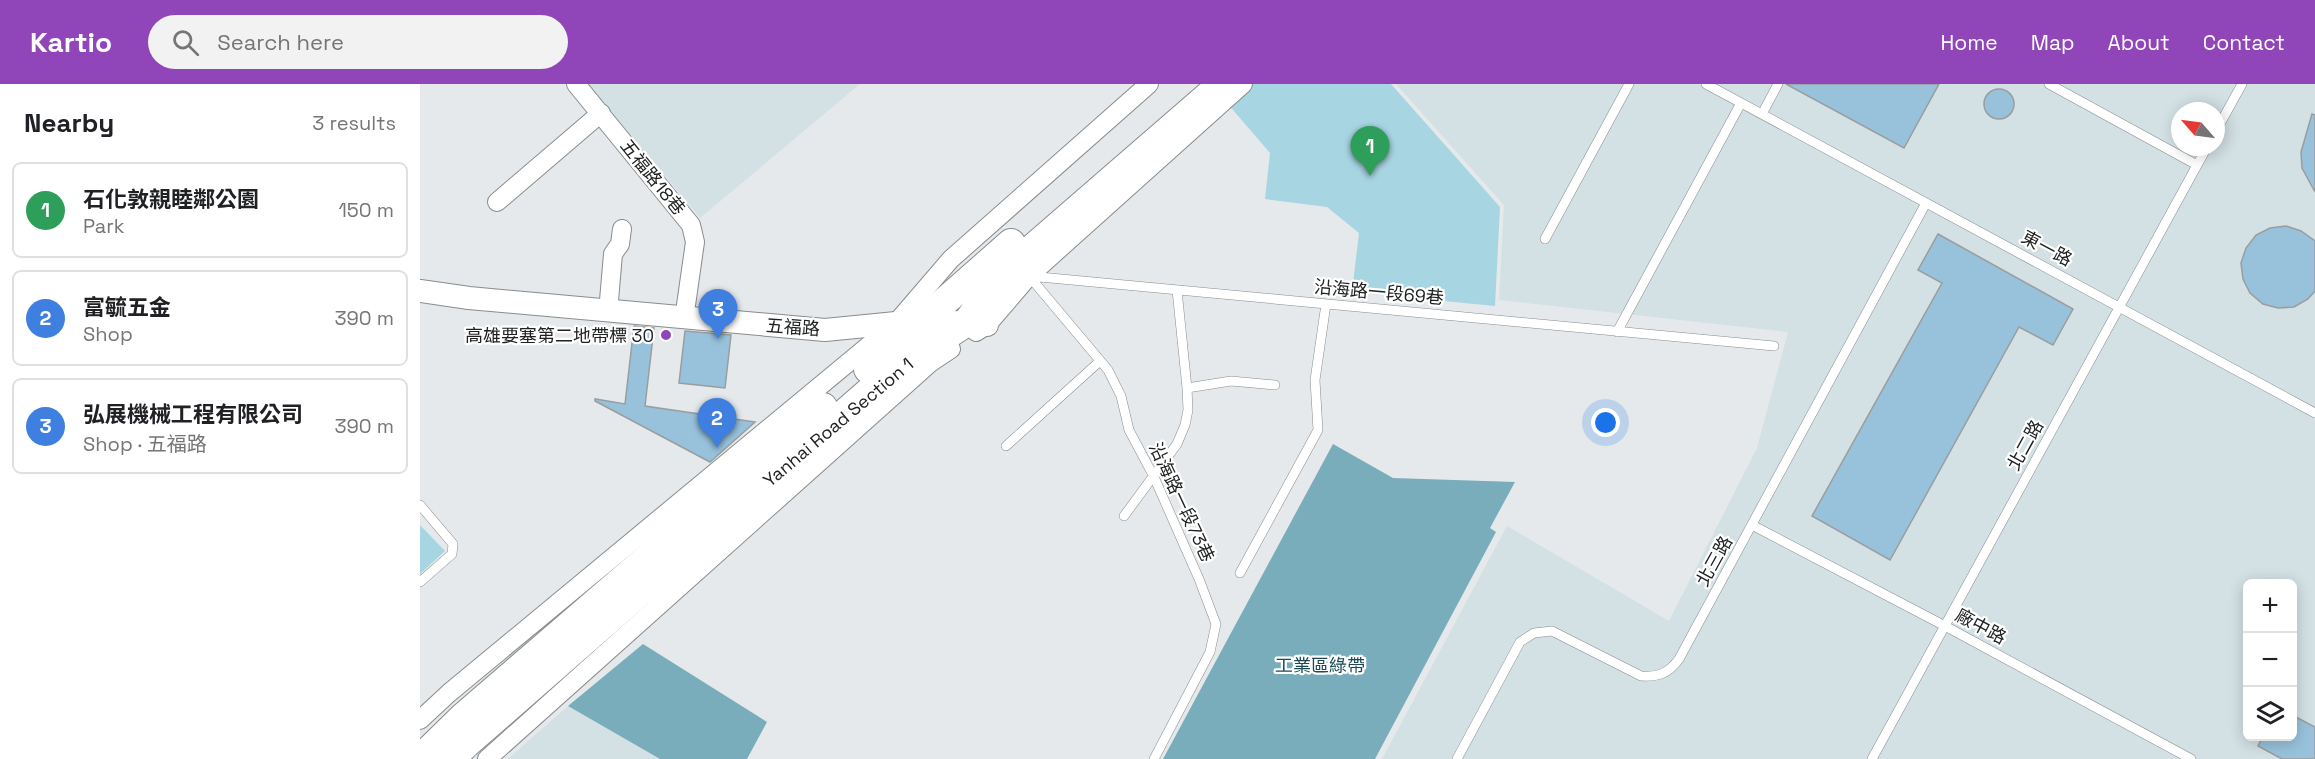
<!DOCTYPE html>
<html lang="en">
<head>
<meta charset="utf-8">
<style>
  :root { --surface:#fff; --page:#f2f2f2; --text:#202124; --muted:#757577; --line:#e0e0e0; --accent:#9046b8 }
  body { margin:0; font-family:"Space Grotesk","Noto Sans TC",sans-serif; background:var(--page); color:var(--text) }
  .controls { position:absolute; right:18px; bottom:18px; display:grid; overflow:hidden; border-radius:9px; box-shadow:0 3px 15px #0003 }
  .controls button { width:54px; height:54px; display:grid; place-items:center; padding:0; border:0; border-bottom:2px solid var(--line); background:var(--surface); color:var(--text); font:30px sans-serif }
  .compass { position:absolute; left:1751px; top:18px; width:54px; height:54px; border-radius:50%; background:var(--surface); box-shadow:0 3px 15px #0003; rotate:298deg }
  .you { position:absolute; left:1186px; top:339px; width:21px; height:21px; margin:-15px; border:4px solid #fff; border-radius:50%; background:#1a73e8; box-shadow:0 0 0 9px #1a73e833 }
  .badge { display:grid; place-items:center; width:39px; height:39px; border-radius:50%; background:var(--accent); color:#fff; font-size:20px; font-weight:700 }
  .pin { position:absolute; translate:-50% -50px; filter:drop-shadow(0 2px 3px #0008) }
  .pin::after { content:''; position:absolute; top:32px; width:21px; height:18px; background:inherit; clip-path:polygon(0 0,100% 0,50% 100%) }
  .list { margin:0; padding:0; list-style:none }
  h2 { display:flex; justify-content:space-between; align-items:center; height:78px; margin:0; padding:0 24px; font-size:26px }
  h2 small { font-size:20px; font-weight:400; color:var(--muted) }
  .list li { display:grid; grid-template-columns:39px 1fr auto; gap:18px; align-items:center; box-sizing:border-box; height:96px; margin:0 12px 12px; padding:0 12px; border:2px solid var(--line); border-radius:9px }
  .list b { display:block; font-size:22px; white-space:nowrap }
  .list p { margin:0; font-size:20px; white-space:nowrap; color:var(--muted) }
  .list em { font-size:20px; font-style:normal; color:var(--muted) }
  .icon { flex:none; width:33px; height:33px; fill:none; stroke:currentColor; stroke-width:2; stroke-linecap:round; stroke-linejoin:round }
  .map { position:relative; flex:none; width:1895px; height:675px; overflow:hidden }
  header { display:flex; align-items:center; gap:36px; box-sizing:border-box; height:84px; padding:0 30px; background:var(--accent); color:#fff }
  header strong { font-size:28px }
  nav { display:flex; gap:33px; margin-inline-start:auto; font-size:21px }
  .search { width:420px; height:54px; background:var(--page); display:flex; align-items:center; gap:15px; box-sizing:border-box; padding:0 21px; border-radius:33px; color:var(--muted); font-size:22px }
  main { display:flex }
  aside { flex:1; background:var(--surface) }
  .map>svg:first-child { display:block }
</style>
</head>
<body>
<header>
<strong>Kartio</strong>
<div class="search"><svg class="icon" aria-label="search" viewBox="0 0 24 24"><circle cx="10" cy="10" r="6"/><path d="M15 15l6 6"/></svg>Search here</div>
<nav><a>Home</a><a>Map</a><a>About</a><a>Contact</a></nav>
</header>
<main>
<aside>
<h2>Nearby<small>3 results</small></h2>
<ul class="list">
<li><span class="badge" style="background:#2e9e5b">1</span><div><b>石化敦親睦鄰公園</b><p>Park</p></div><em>150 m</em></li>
<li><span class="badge" style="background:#3f7fe0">2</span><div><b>富毓五金</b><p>Shop</p></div><em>390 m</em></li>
<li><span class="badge" style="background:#3f7fe0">3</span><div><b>弘展機械工程有限公司</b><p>Shop · 五福路</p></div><em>390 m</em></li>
</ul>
</aside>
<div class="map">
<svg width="1895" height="675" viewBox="0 0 1895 675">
  <rect width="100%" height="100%" fill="#e5e9eb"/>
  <path fill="#d3e0e4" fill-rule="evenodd" d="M169,0H440L280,134Z
    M976,0H1895V675H962L1087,442L1249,537L1337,364L1368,248L1079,216L1084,121ZM1760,27H1796V63H1760ZM1828,500H1872V652H1828Z
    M148,622L240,675H88Z"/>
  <path fill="#a7d5e2" d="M829,0H971L1080,123L1075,222L932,208L939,149L907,123L845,115L850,69L807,19Z
    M0,441L25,467L0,490Z"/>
  <path fill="#79adbb" d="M913,360L973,394L1095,398L1070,444L1076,448L955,675H743Z
    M223,560L347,638L327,675H240L148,622Z"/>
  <path fill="#98c2dc" stroke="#9a9d9f" stroke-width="1.5" d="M1366,0H1519L1484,64Z
    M1564 20a15 15 0 1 1 30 0a15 15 0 1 1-30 0Z
    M1892,30L1895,31V108L1882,84L1881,68Z
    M1866,142L1881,147L1895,157V207L1888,215L1874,223L1858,224L1843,220L1830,209L1823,195L1821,179L1826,164L1836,151L1850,144Z
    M1518,150L1653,225L1633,261L1599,243L1470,476L1392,432L1522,199L1498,186Z
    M214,242L234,244L225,322L335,338L290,378L175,317V315L205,320Z
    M265,247L311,251L305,304L259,299Z
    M1872,631L1895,643V675H1862L1838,662L1843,652H1872Z"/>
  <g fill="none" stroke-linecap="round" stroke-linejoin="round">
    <g stroke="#888c8d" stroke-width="10">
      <path id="service" d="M1286,0L1895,329
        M1629,0L1777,81
        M1342,30L1358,0
        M1796,47L1822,0
        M1125,155L1209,0
        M609,192L1354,262
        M609,192L688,286L701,312L709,346L734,393L779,495L796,540L790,568L734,675
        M1197,248L1321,19
        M767,304L811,297L855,301
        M586,362L680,277
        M0,421L33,460L32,470L0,498
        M704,432L757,360L765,341L768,326L767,304L757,206
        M1332,441L1525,542L1771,675
        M820,489L898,346L895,296L906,220
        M1037,675L1100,558L1114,549L1132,547L1221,592C1238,593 1248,590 1259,575L1506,119
        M1452,675L1787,63"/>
    </g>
    <g stroke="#888c8d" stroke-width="20">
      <path id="minor" d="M156,0L271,141L275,158L264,235
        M77,118L181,29
        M188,228L193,170L200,160L202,145
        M556,248L567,241L609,192L823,0
        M0,636L29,609L476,239L531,175L729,0
        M67,675L510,279L531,265"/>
    </g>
    <g stroke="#888c8d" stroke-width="24">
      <path id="tertiary" d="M0,207L49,214L405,246L476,239L547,238L567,241"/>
    </g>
    <g stroke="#888c8d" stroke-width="30">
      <path id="primary" d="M448,285L591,159
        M0,675L44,632L403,323
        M31,675L46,660L475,285L547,238L584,189L802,0"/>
    </g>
    <use href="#service" stroke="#fff" stroke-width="9"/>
    <use href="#minor" stroke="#fff" stroke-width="18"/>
    <use href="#tertiary" stroke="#fff" stroke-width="22"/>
    <use href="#primary" stroke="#fff" stroke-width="28"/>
  </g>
  <circle fill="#9046b8" stroke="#fff" stroke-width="2" cx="246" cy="251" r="6"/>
  <g text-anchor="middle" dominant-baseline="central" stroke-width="4.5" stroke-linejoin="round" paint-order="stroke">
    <g font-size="18" fill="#202222" stroke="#fff">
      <text transform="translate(233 93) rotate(51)">五福路18巷</text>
      <text transform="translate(1627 164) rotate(28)">東一路</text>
      <text transform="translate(959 208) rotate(5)">沿海路一段69巷</text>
      <text transform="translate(373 243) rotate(4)">五福路</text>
      <text transform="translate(418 338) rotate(-40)">Yanhai Road Section 1</text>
      <text transform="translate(1605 361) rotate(-61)">北二路</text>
      <text transform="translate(762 418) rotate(65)">沿海路一段73巷</text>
      <text transform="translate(1294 477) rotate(-61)">北三路</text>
      <text transform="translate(1561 542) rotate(28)">廠中路</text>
    </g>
    <g font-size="18" fill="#202222" stroke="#fff" text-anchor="end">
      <text x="234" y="251">高雄要塞第二地帶標 30</text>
    </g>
    <g font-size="18" fill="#1b4954" stroke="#fff">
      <text x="900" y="581">工業區綠帶</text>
    </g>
  </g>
</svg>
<div class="controls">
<button>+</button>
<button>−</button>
<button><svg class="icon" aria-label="layers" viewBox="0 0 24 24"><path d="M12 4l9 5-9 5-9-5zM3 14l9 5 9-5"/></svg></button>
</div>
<svg class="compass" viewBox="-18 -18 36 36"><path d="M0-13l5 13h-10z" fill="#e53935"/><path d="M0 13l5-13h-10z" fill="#757577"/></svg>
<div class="you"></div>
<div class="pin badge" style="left:950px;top:92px;background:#2e9e5b">1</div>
<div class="pin badge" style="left:297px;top:364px;background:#3f7fe0">2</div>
<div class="pin badge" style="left:298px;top:255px;background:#3f7fe0">3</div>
</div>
</main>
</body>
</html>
